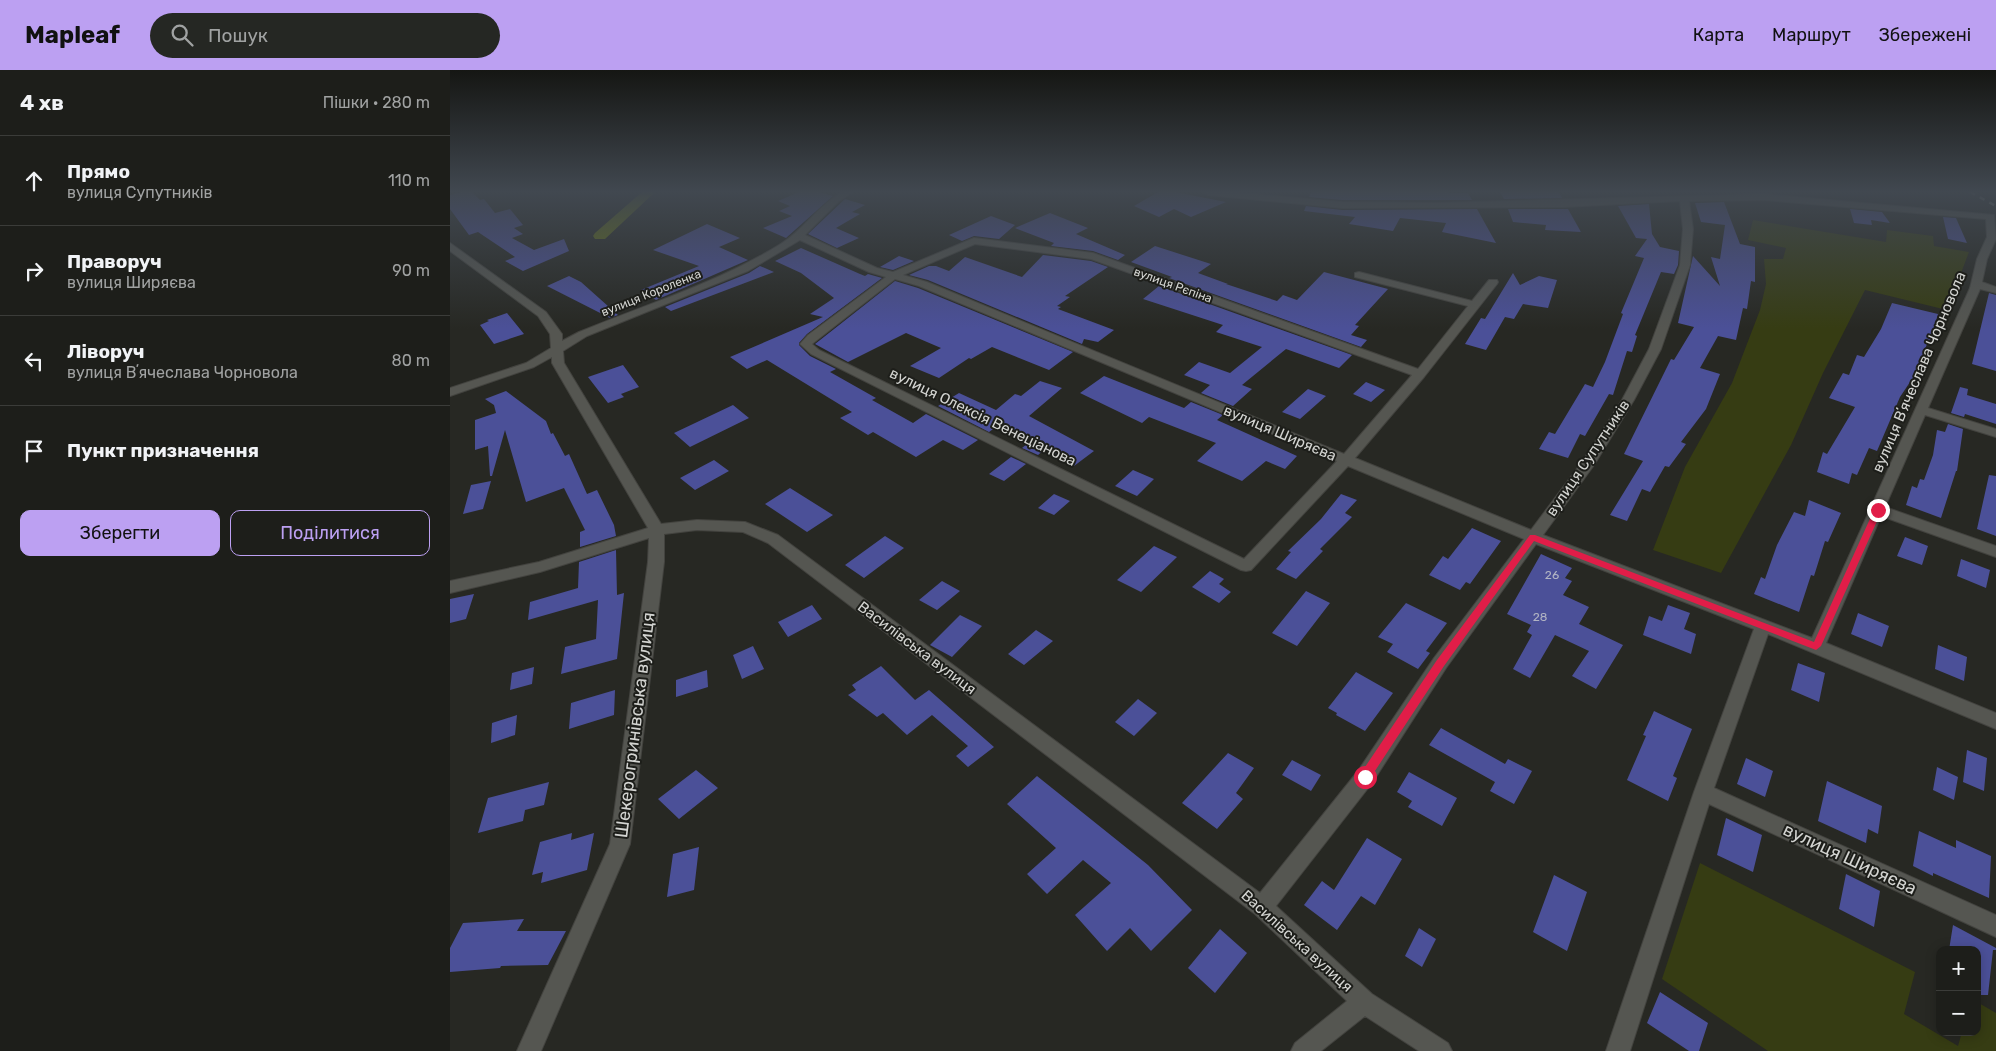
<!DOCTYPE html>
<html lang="uk">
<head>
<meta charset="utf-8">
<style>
  :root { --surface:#1d1e1a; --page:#252723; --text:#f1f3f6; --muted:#a0a2a2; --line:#3b3c39; --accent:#bca0f2 }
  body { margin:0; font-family:Rubik,sans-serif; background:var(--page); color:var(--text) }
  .controls { position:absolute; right:15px; bottom:15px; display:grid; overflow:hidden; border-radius:10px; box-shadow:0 2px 12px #0003 }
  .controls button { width:45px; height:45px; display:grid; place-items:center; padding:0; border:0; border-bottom:1px solid var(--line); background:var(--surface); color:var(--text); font:25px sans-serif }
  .stop { position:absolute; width:15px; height:15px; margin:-11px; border:4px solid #e11d48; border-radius:50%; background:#fff }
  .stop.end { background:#e11d48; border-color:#fff; box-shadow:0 1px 5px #0008 }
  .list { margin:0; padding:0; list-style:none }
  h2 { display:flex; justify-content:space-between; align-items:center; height:65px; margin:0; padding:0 20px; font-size:21px }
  h2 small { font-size:16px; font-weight:400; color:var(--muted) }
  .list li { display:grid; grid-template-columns:32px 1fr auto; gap:15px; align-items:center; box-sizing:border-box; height:90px; padding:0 20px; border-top:1px solid var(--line) }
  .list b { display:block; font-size:19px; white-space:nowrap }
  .list p { margin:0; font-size:16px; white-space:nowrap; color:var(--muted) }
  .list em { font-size:16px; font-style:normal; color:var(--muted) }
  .actions { display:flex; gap:10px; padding:15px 20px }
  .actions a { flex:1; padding:11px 0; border:1px solid var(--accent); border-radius:10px; text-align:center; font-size:18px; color:var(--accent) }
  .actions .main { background:var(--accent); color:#111 }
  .icon { flex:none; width:28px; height:28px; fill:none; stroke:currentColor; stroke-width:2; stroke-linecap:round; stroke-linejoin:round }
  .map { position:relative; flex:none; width:1546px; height:981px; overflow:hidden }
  header { display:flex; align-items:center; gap:30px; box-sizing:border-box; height:70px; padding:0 25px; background:var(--accent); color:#111 }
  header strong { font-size:24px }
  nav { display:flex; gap:28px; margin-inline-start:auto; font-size:18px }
  .search { width:350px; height:45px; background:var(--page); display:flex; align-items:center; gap:12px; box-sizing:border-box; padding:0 18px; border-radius:28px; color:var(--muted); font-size:19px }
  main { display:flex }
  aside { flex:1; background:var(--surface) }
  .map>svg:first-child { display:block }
</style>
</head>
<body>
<header>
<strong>Mapleaf</strong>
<div class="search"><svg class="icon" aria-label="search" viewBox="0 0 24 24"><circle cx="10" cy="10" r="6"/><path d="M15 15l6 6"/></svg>Пошук</div>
<nav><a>Карта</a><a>Маршрут</a><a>Збережені</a></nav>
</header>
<main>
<aside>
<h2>4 хв<small>Пішки · 280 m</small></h2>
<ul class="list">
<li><svg class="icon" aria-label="ahead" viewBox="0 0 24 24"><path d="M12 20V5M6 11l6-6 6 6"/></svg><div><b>Прямо</b><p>вулиця Супутників</p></div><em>110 m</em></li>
<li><svg class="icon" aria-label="right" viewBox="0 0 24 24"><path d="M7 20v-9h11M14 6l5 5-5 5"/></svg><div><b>Праворуч</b><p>вулиця Ширяєва</p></div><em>90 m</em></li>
<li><svg class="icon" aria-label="left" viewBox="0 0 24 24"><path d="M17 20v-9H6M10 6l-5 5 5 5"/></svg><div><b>Ліворуч</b><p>вулиця Вʼячеслава Чорновола</p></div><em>80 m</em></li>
<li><svg class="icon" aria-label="arrive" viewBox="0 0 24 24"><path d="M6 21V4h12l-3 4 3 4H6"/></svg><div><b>Пункт призначення</b></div></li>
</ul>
<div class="actions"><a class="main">Зберегти</a><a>Поділитися</a></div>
</aside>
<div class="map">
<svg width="1546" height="981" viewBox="0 0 1546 981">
  <rect width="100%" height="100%" fill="#272823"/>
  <path fill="#363c13" d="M1303,150L1436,172L1437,160L1483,166L1484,176L1519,182L1497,240L1415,220L1373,303L1341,375L1271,503L1203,480L1235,397L1282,313L1310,240L1316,214L1314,189H1333L1336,178L1298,170Z
    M1250,793L1465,902L1454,944L1508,976L1512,962H1527V932L1546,943V981H1318L1212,909Z"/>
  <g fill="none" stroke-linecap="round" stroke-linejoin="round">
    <path fill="#677312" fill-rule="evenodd" d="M192,122H205L155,169H145L143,166L145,163Z"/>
  </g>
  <path fill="#4b5098" d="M12,122H22L30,130L34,129L45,143L60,139L73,155L64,158L73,164L62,168L84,180L114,169L119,181L73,201L55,191L65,187L28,162L19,165L0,139V125Z
    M349,122H369L383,126L336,168L313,158L342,146L329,141L340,136L328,131Z
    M708,122H725L776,132L741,147L724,139L709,147L684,136Z
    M861,122H999V123H1018L1022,130H892L859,127Z
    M1050,122H1109L1112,128L1054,129Z
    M395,129L415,135L402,142L410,144L386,158L409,168L387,178L358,164Z
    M1274,132L1290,174L1305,177V212L1301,211L1297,239L1293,238L1286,270L1268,266L1250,298L1270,304L1256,339L1231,372L1236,374L1219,397L1215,396L1200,422L1192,419L1177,451L1160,445L1193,391L1174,384L1221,289L1224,290L1244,257L1228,253L1243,186L1270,216L1261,187L1270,189L1275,155L1251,152L1245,133Z
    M1199,134L1202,164L1210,177L1229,181L1228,195L1224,204L1211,202L1185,265L1187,266L1182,282L1177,281L1163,325L1159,324L1135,366L1130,364L1118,388L1089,379L1099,362L1105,364L1135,314L1143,317L1155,292L1173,244L1171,243L1194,188L1185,186L1197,169L1186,168L1168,136Z
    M856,136L892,140L1027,139L1046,173L992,162L996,153L950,148L943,161L899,154L905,147L854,141Z
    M1058,139H1118L1131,162L1095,160L1096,155L1063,152Z
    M1400,139L1432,142L1440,153L1421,150L1422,155L1404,153Z
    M600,143L638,158L626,164L675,185L668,190L643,181L601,176L604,173L565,158Z
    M541,146L565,155L549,169L524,166L512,171L499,165Z
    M1493,147L1506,148L1517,173L1498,169Z
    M257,154L290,168L269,177L298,190L206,230L191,220L249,196L203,180Z
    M705,176L761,194L748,203L778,214H776L827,231L833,225L847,230L874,202L938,219L905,255L909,256L901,265L917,270L911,277L719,208L722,207L681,192Z
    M351,178L410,204L415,206L418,204L432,208L357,264L349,273V275L360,286L386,299L380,302L426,328L422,330L463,353L476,344L528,370L513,380L493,370L466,387L423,362L418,365L390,348L402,342L317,290L297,299L280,287L373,247L360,244L384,228L351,203L325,191Z
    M593,185L641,191L658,197L615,226L620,227L607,236L611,237L608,239L664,260L648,272L634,269L632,274L478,210L459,205L479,196H486L499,201L515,187L572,207Z
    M449,186L464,191L443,200L430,197Z
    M310,196L324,202L221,241L215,237L299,203Z
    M1063,203L1070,215L1089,206L1107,210L1098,238L1073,234L1064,249L1055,247L1036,280L1015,274L1031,248L1035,249Z
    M119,206L131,212L168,245L160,248L97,216Z
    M445,211L468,218L623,282L599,300L542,277L521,289L519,288L489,308L460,296L491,278L456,263L398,292L365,274Z
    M709,216L902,285L889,298L836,279L792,315L802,319L783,336L751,323L760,315L734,305L749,292L780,303L812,277L766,262L773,255L693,229Z
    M1539,223L1546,225V301L1522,294Z
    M1442,233L1488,244L1479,275L1477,274L1462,313L1460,312L1450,327L1427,381L1419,378L1407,405L1402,403L1399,414L1367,402L1373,382L1377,384L1405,337L1379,328L1393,303L1399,305L1407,285L1414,287L1431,259Z
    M57,243L74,264L44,274L30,255L39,251L37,250Z
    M173,295L189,317L171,324L174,327L158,333L138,307Z
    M654,306L734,338L741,332L773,345L767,350L847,386L835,399L816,391L792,411L747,391L766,373L699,347L692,353L630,323Z
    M590,311L612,318L579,346L644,381L624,396L594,380L588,385L572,378L577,374L546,357L539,362L488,336L509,323L546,340L565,324L571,326Z
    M916,312L935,320L921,332L903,324Z
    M1510,317L1518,319L1517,325L1546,334V354L1515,344L1514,347L1501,343Z
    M858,319L876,326L850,349L832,342Z
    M56,321L96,351L101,364L103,363L115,386L119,384L137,424L147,420L164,455L166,466L130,477V462L135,460L114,418L76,432L55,360L42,406H40L38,376L25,380V350L46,343L44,335L35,329Z
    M283,335L299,348L240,377L224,363Z
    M1498,354L1513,359L1507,401H1506L1491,448L1456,435L1462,416L1467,418L1470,409L1474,410L1483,385L1487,360L1495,362Z
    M561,387L576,394L554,411L539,404Z
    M264,390L279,401L245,420L230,408Z
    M683,400L704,409L687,426L665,416Z
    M1539,405L1546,406V466L1527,459Z
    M41,411L33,439L13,444L21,415Z
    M340,418L383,445L357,462L315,434Z
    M604,424L620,431L604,445L588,438Z
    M891,424L907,430L895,443L902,447L870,479L873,481L846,509L826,499L841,482L838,481L871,449Z
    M1359,430L1391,443L1378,472L1375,471L1364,506L1361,505L1349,542L1304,524L1311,507L1315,509L1327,475L1344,442L1355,446Z
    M1022,458L1051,471L1020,514L1016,512L1010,520L979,505L993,486L998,489Z
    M435,466L454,478L414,508L395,495Z
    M1455,467L1478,476L1472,495L1447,486Z
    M704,476L727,487L691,522L667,510Z
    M166,480L167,525L174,523L167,589L111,604L115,577L146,569L148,530L78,550L80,532L128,518L129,492Z
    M1091,484L1122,498L1115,508L1122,511L1113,525L1139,537L1129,554L1173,575L1146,619L1122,606L1139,581L1105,565L1080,608L1063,599L1082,565L1077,562L1081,555L1057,544Z
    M1511,489L1540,500L1536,518L1507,506Z
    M760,501L774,509L769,514L781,522L769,533L742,517Z
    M492,511L510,521L487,540L469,530Z
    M856,521L880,533L847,576L822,563Z
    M24,524L16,549L0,553V529Z
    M956,533L997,553L976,581L980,583L968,599L937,582L943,574L928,567Z
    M362,535L372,549L338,567L328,552Z
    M1218,535L1240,543L1234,559L1246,564L1241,584L1193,565L1199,546L1212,551Z
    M1408,543L1439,556L1432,577L1401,564Z
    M510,545L532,556L502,587L480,575Z
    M586,560L603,571L574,595L558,584Z
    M1488,575L1517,587L1514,611L1485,599Z
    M303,576L314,599L292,609L283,585Z
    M1348,593L1375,603L1369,632L1341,620Z
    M431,596L465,630L479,620L544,677L518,697L506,686L518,676L482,645L457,665L433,643L427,647L398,625L406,620L402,615Z
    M84,597L82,614L60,620L62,603Z
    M257,600L258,617L226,627V610Z
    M906,602L943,623L915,661L886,645L887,643L878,638Z
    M165,620L164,645L119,659L121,633Z
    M688,629L707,643L684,666L665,652Z
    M1204,641L1242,659L1223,706L1227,708L1218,731L1177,710L1196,666L1193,665Z
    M67,645L65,665L41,673L42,653Z
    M991,658L1055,694L1058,689L1082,701L1064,734L1040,721L1045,712L979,675Z
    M1517,680L1537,688L1534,721L1513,712Z
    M778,683L804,698L786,723L793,729L767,759L732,733Z
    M1296,688L1323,701L1315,727L1287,714Z
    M842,690L871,705L861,721L832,705Z
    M1487,697L1508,707L1504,730L1483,720Z
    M246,700L268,718L229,749L208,729Z
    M959,702L1007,728L992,756L958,737L962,731L947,722Z
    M587,706L698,795L742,840L701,881L680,858L657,881L625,845L661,813L633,790L597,824L577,804L606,778L557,734Z
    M1377,711L1432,736L1428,764L1418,759L1416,773L1368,751Z
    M99,712L94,735L75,740L73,751L28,763L38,728Z
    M1276,748L1312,765L1303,802L1267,785Z
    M1469,761L1506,778V770L1541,786L1539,828L1483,803V806L1463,796Z
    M122,763L121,770L144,763L137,800L91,813L93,802L82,805L90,772Z
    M917,768L952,789L925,835L911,826L887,860L854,835L872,811L884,820Z
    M249,777L244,820L217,827L223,784Z
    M1396,804L1430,821L1424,857L1389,839Z
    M1104,805L1137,822L1117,881L1083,862Z
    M74,849L67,861H116L98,895L51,896L50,898L0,902V878L13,853Z
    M1503,855L1546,878V880H1543L1538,925H1527V880H1499Z
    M969,858L986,869L972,897L955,886Z
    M770,859L797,883L765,923L738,898Z
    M1210,922L1258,953L1249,981H1239L1197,953Z"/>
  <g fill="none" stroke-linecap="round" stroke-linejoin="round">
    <g stroke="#43433f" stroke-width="2">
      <path id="minor" d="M393,122H403L389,131L355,165L427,198L443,202L524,168L643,183L968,299L1018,236L905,207V203L909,202L1022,231L1039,210H1047L1048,212L1047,214L974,307L905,388L1081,460L1132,392L1172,330L1199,279L1230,195L1233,159L1230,131L1113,137L892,138L758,125L754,122H782L892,132L987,133L1314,124L1544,145L1546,169L1537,189L1532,212L1546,217V223L1530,219L1478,338L1546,359V367L1475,345L1435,437L1546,476V487L1431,446L1376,573L1546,643V659L1318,564L1264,718L1546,845V867L1259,734L1180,981H1156L1244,722L1304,559L1086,474L996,598L922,713L826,836L922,924L998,973L1002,981H969L915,946L871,981H841L845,973L897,931L805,844L318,473L293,462L247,460L214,464V492L180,774L91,981H67L160,774L198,492L199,468L90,502L0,523V511L89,492L198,458L102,293V287L84,297L0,326V318L76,293L101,278L100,264L88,246L0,181V173L96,242L112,264V271L129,262C195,235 269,212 329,175C353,161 368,135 393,122ZM1314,130L1536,149L1537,167L1527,189L1520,218L1362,568L1093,465L1144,395L1184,330L1211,279L1240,195L1243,159L1239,131ZM350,170L419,202L436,207L358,265L350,274L361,284L791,500L796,501L801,500L898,396L1074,469L984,588L908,701L810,823L328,465L295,452L247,450L211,454L114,293L113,281L137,266L298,201ZM525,174L641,189L962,305L894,384L477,212L453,205ZM445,209L469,216L887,391L794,489L369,280L362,274Z"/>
    </g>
    <use href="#minor" fill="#555651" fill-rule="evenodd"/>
    <path stroke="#8b8c88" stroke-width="2.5" stroke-dasharray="5.5 5.5" stroke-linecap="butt" d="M1520,122L1546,136"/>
  </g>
  <linearGradient id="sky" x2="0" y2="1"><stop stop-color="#151613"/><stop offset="0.47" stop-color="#414850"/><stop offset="1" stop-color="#414850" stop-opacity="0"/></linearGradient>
  <rect width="1546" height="259" fill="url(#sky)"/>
  <path fill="#e11d48" d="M1428,437L1432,440L1371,576L1366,580L1084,471L994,596L919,710H911V703L987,590L1080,465H1085L1364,572L1424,440Z"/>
  <g text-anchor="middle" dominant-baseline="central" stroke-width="4" stroke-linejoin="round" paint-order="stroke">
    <g font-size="12" fill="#d3d4d1" stroke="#1d1e1a">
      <text transform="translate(723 215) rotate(20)">вулиця Рєпіна</text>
      <text transform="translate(201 223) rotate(-22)">вулиця Короленка</text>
    </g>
    <g font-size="12" fill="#b1b3c3">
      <text x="1102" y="505">26</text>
      <text x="1090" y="547">28</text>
    </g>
    <g font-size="15" fill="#d3d4d1" stroke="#1d1e1a">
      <text transform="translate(1469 302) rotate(-67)">вулиця Вʼячеслава Чорновола</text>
      <text transform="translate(533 347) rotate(26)">вулиця Олексія Венеціанова</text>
      <text transform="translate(830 363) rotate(23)">вулиця Ширяєва</text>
      <text transform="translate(1138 388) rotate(-56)">вулиця Супутників</text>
      <text transform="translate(467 578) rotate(37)">Василівська вулиця</text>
      <text transform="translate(847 871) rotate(42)">Василівська вулиця</text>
    </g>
    <g font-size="18" fill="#d3d4d1" stroke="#1d1e1a">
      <text transform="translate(185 655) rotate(-83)">Шекерогринівська вулиця</text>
      <text transform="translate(1400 789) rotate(25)">вулиця Ширяєва</text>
    </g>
  </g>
</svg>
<div class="controls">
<button>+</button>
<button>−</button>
</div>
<div class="stop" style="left:915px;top:707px"></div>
<div class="stop end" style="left:1428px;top:440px"></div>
</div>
</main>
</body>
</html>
